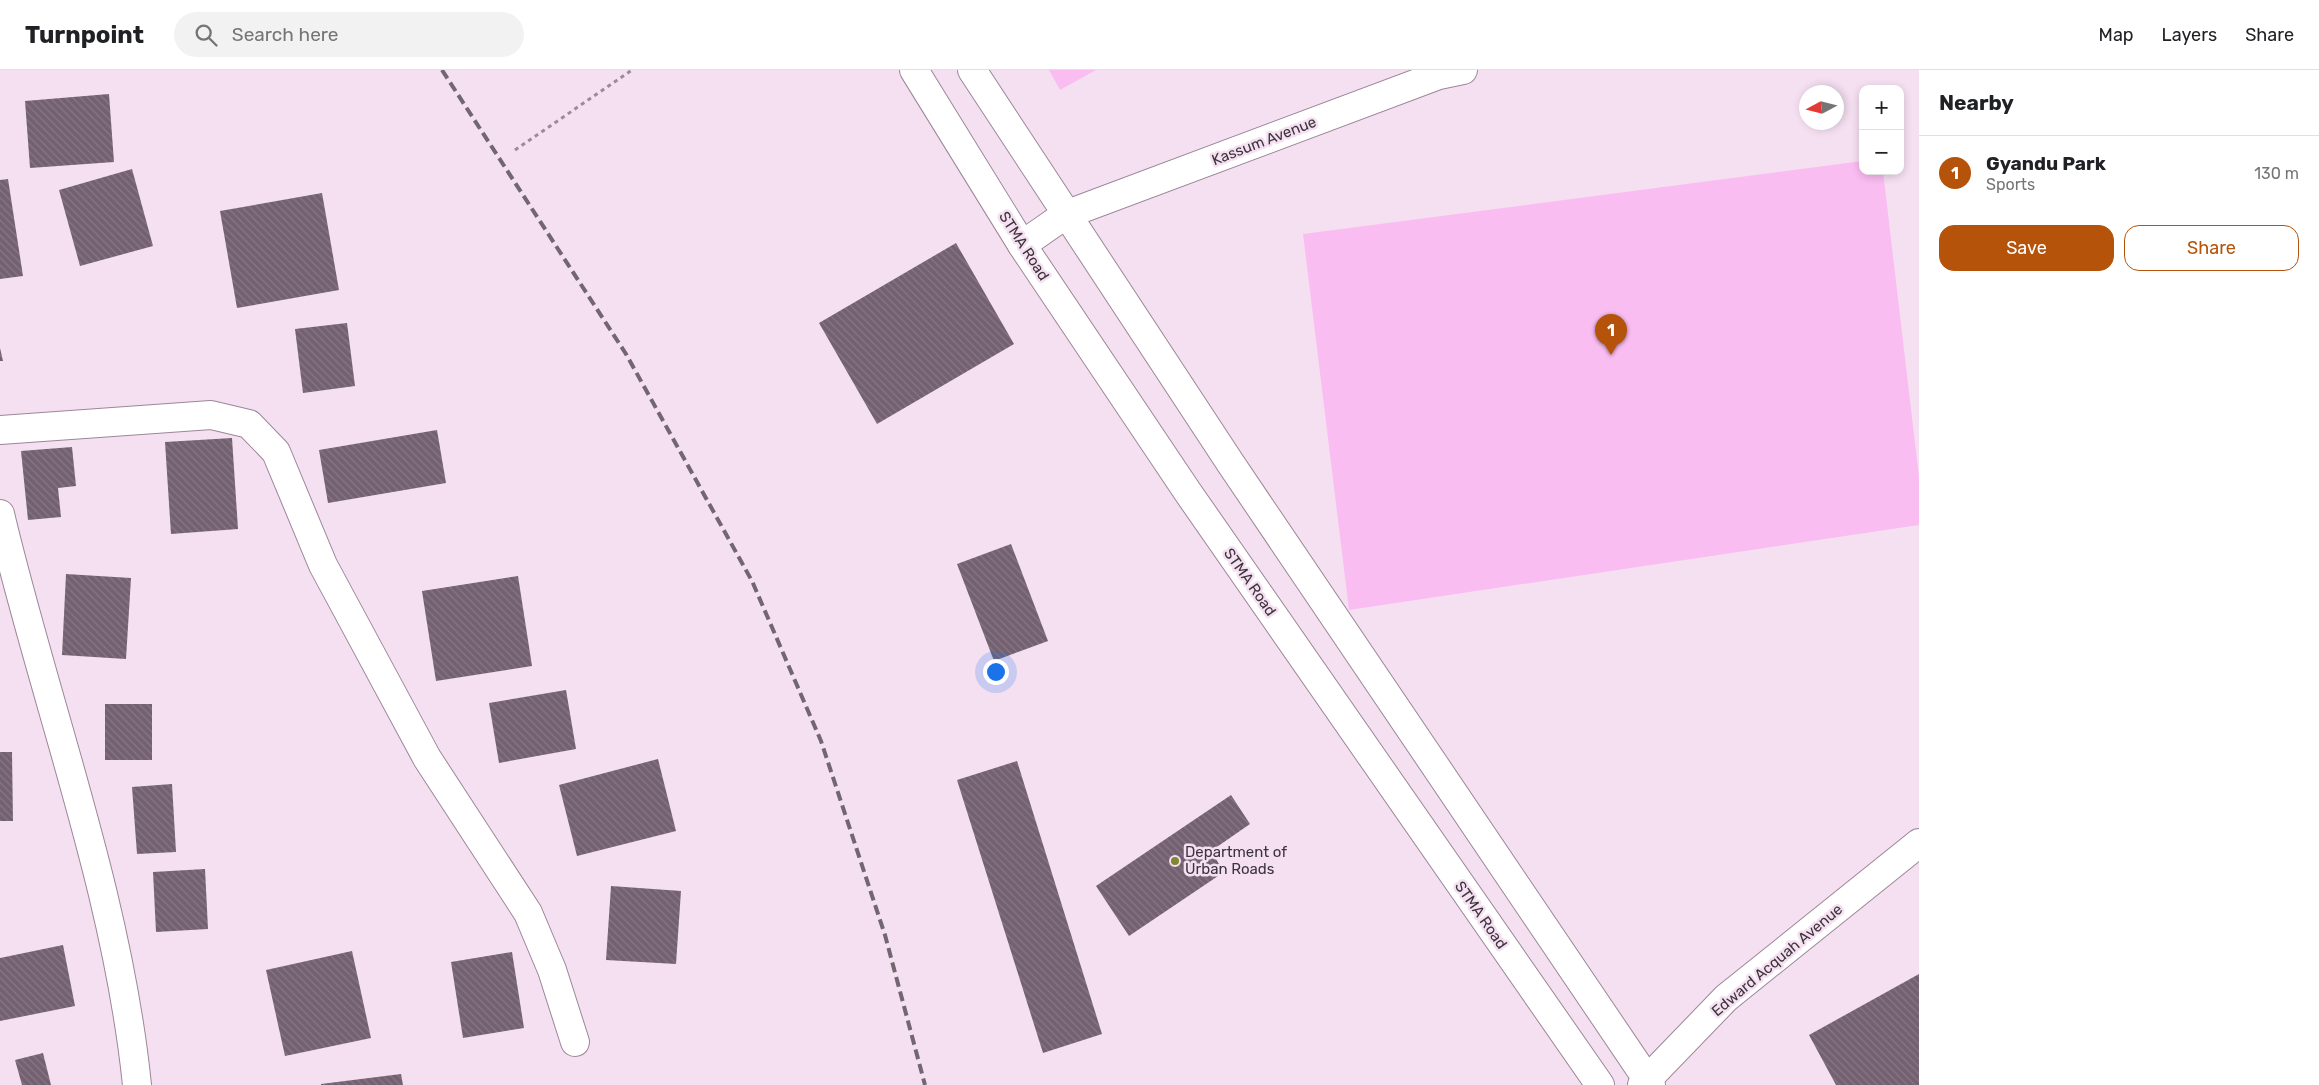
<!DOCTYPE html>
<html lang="en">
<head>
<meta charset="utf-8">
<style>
  :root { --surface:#fff; --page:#f2f2f2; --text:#202124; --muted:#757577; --line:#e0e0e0; --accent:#b45309 }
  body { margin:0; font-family:Rubik,sans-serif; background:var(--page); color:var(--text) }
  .controls { position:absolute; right:15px; top:15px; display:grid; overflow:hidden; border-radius:10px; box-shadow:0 2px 8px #0003 }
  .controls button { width:45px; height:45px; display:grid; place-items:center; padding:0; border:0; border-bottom:1px solid var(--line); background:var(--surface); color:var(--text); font:25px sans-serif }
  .compass { position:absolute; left:1799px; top:15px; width:45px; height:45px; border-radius:50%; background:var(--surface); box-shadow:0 2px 8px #0003; rotate:263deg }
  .you { position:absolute; left:995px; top:601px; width:18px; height:18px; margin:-12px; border:4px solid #fff; border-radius:50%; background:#1a73e8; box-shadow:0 0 0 8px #1a73e833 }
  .badge { display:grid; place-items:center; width:32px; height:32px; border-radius:50%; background:var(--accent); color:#fff; font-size:16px; font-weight:700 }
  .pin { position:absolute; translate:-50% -41px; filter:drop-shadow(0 1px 2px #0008) }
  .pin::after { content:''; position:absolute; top:26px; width:18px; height:15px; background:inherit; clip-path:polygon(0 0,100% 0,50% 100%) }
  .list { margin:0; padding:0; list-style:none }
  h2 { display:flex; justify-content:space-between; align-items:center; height:65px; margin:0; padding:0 20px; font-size:21px }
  h2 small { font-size:16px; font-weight:400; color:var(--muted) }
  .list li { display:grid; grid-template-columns:32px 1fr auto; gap:15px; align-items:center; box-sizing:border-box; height:75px; padding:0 20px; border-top:1px solid var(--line) }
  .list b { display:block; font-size:19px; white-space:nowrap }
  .list p { margin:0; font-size:16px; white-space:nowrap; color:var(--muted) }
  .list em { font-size:16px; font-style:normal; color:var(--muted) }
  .actions { display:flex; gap:10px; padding:15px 20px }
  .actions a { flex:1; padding:11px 0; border:1px solid var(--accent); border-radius:15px; text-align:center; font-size:18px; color:var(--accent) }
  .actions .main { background:var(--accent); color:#fff }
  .icon { flex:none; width:28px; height:28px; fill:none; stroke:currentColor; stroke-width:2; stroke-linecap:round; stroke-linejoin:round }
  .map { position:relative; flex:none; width:1919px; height:1015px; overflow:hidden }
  header { display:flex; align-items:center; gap:30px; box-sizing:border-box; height:70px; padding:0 25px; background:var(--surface); border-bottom:1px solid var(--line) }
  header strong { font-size:24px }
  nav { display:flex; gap:28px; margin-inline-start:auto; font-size:18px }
  .search { width:350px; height:45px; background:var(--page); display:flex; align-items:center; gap:12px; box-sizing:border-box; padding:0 18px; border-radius:28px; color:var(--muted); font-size:19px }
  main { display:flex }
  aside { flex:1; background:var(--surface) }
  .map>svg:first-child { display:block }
</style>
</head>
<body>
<header>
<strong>Turnpoint</strong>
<div class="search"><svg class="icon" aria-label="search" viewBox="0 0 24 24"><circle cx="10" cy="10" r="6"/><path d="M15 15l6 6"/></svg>Search here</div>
<nav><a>Map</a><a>Layers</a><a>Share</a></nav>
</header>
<main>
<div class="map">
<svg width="1919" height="1015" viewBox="0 0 1919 1015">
  <defs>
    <pattern id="building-back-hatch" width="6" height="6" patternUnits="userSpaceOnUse" patternTransform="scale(1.25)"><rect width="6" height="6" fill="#736070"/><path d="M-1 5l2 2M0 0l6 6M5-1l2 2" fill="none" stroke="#877885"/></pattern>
  </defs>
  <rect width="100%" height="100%" fill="#f5e0f2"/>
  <path fill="#fabdf2" d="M1049,0H1096L1060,20Z
    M1863,91V101H1883L1919,407V455L1349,540L1303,164Z"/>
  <path fill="url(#building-back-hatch)" d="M109,24L114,92L30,98L25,31Z
    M132,99L153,176L80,196L59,120Z
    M8,109L23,206L0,209V110Z
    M322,123L339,220L237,238L220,141Z
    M956,173L1014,274L877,354L819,253Z
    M347,253L355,316L303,323L295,259Z
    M0,278L3,291H0Z
    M437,360L446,413L328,433L319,380Z
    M232,368L238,459L171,464L165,372Z
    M72,377L76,416L58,418L61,447L28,450L21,381Z
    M1011,474L1048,571L994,591L957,494Z
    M66,504L131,508L126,589L62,585Z
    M518,506L532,596L436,611L422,521Z
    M566,620L576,679L499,693L489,633Z
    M105,634H152V690H105Z
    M0,682H12L13,751H0Z
    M658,689L676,761L577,786L559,715Z
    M1017,691L1102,964L1043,983L957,710Z
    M172,714L176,782L137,784L132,717Z
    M1231,725L1250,754L1211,781L1224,802L1129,866L1096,816Z
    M205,799L208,859L156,862L153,802Z
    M611,816L681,821L676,894L606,890Z
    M63,875L75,936L0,951V888Z
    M352,881L371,968L285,986L266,900Z
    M512,882L524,958L463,968L451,892Z
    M1919,904V1015H1836L1809,965Z
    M43,983L51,1015H22L15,990Z
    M401,1004L403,1015H321V1014Z"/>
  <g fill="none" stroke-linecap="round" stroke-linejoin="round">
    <g stroke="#9b8798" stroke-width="30">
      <path id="minor" d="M1022,175L1065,145L1439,5L1463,0
        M0,360L211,345L249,354L276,382L323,495L427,688L528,843L552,900L575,972
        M0,444C45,634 117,820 137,1015
        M1642,1015L1726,928L1919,773"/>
    </g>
    <g stroke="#9b8798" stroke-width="30">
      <path id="major" d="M914,0L1022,175L1187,421L1600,1015
        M972,0L1231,394L1651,1015"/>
    </g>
    <path stroke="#998b97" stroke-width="3" stroke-dasharray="4 4" stroke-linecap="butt" d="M515,80L632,0"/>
    <use href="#minor" stroke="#fff" stroke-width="28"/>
    <use href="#major" stroke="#fff" stroke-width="28"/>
    <path stroke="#726670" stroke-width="4" stroke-dasharray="10 5" stroke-linecap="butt" d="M442,0L626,284L752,511L821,671L885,865L925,1015"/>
  </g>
  <circle fill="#818630" stroke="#f5e0f2" stroke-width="2" cx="1175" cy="791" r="5"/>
  <g text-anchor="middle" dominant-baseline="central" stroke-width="5" stroke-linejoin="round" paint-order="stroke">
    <g font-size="15" fill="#3c343b" stroke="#f5e0f2">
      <text transform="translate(1264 71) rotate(-21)">Kassum Avenue</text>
      <text transform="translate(1024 176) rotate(57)">STMA Road</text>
      <text transform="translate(1250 512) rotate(55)">STMA Road</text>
      <text transform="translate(1481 845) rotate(55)">STMA Road</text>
      <text transform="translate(1777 890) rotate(-40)">Edward Acquah Avenue</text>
    </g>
    <g font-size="15" fill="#3c343b" stroke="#f5e0f2" text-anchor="start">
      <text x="1185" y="782">Department of<tspan x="1185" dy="17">Urban Roads</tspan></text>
    </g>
  </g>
</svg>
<div class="controls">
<button>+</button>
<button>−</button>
</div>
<svg class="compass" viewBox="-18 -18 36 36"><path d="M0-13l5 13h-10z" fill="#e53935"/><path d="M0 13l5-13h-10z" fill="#757577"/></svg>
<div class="you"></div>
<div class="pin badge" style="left:1611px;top:285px">1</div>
</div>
<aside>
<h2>Nearby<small></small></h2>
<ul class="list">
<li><span class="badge">1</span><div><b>Gyandu Park</b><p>Sports</p></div><em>130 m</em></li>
</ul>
<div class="actions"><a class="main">Save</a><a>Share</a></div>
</aside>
</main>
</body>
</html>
